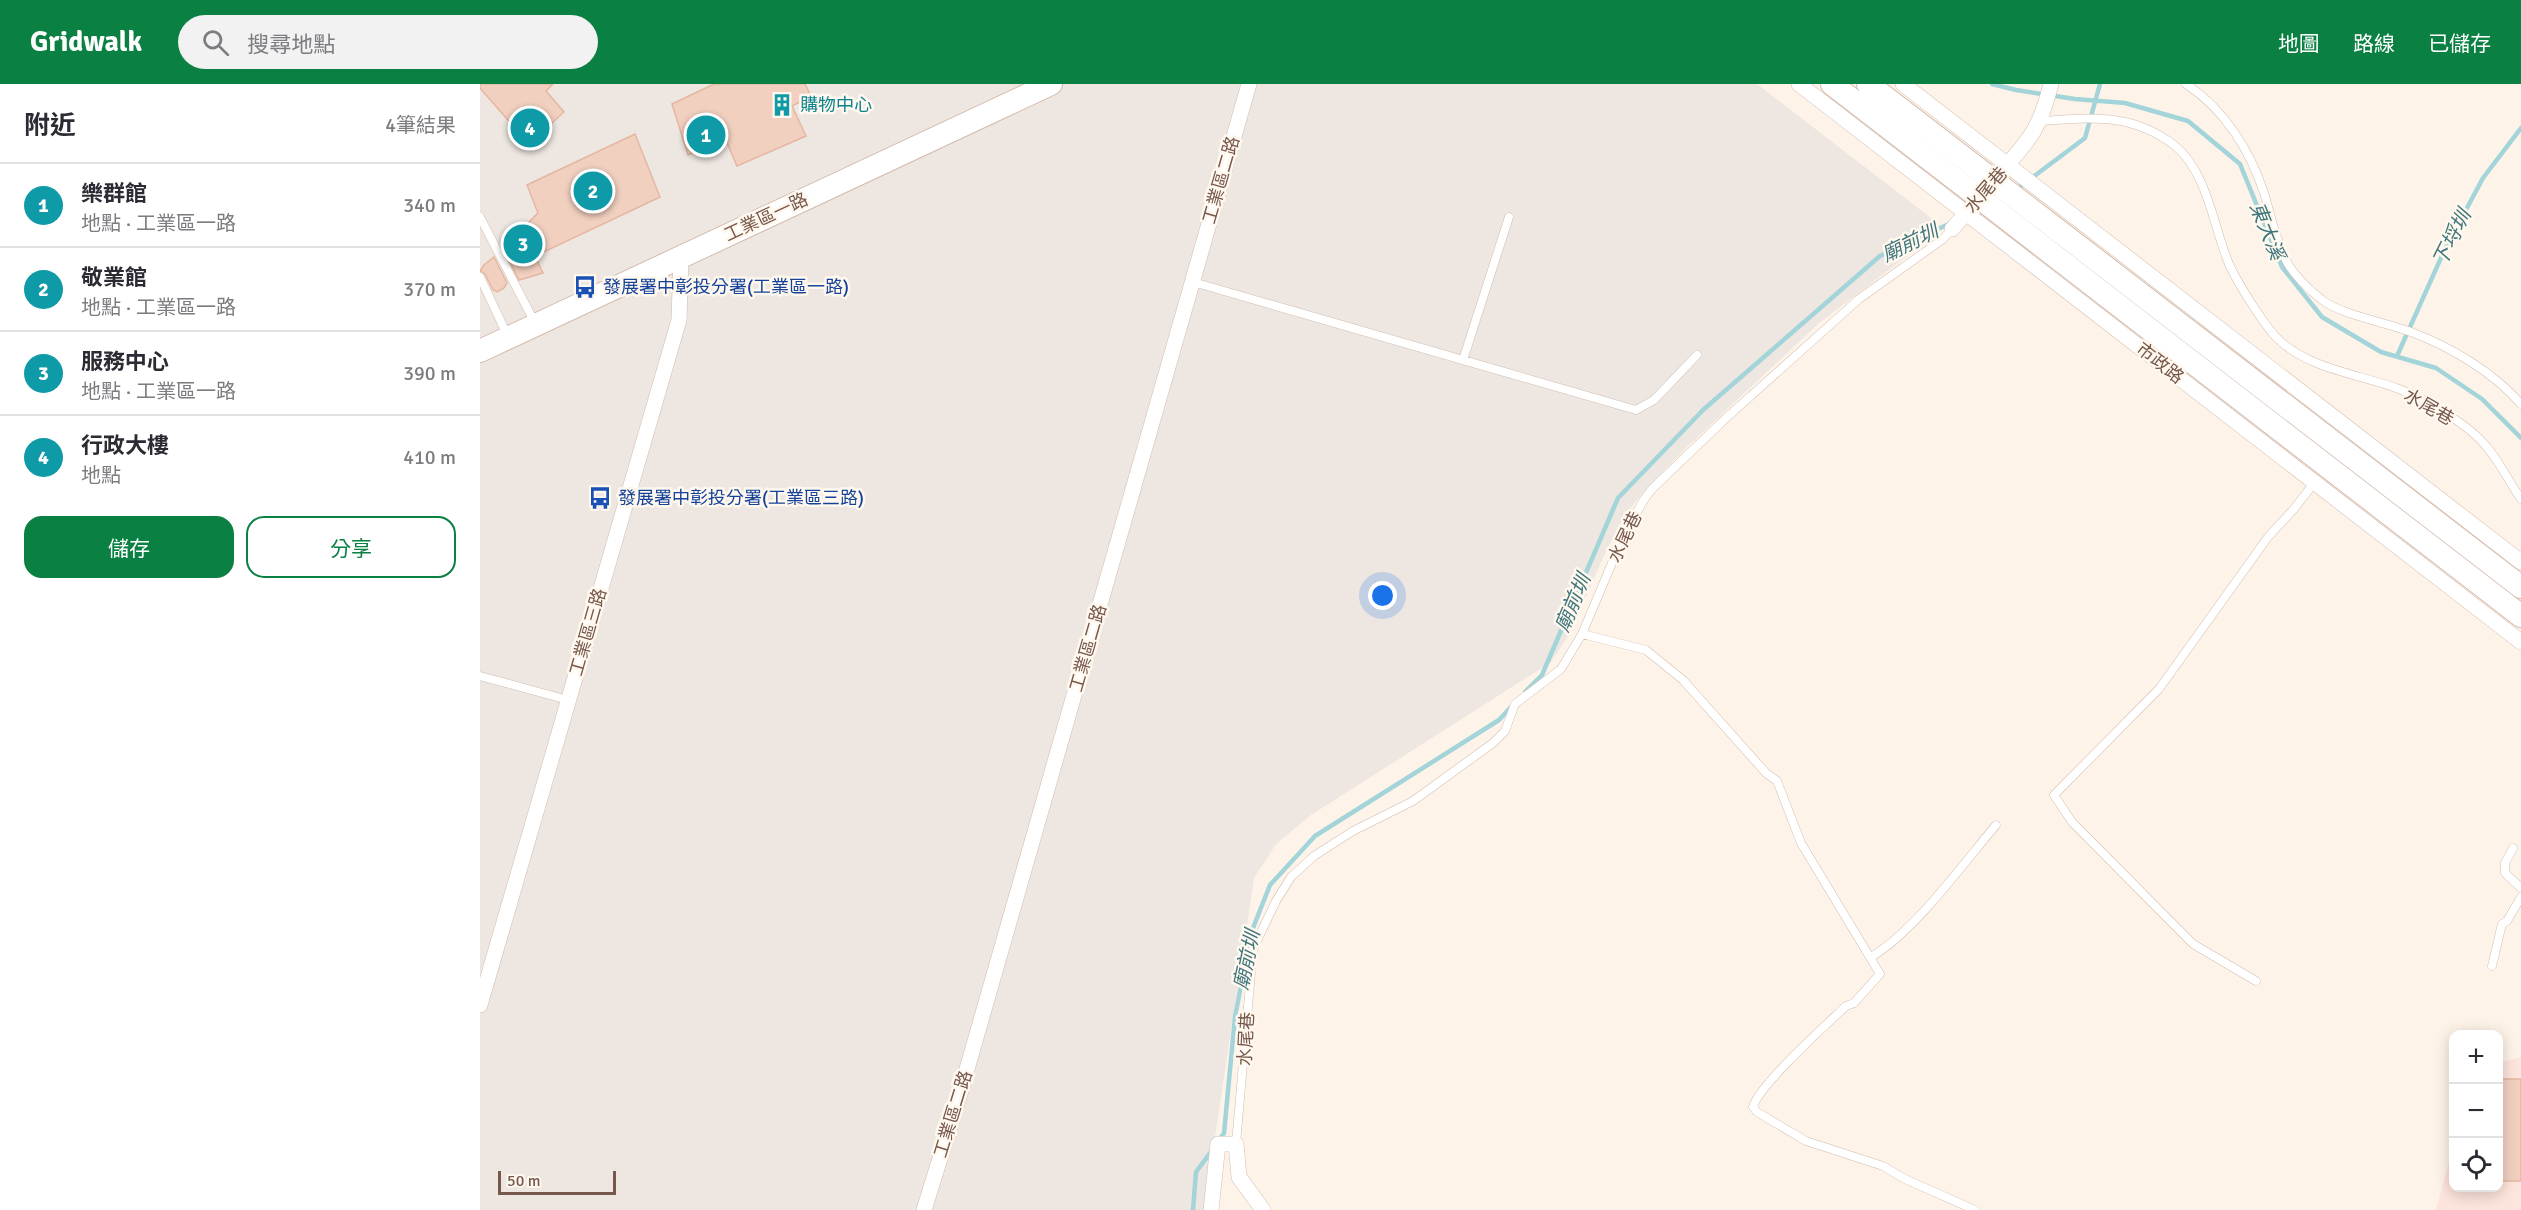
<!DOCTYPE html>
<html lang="zh-TW">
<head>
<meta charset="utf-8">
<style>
  :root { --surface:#fff; --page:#f2f2f3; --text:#2b2b33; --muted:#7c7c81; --line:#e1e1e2; --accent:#0b8043 }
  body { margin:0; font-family:Signika,"Noto Sans TC",sans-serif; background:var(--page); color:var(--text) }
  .controls { position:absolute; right:18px; bottom:18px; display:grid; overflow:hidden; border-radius:12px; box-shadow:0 3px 15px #0003 }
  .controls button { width:54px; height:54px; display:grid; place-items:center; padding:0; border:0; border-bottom:2px solid var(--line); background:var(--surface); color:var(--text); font:30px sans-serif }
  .scale { position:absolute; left:18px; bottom:15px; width:118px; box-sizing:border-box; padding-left:6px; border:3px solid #77584c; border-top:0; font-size:16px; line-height:21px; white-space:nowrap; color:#77584c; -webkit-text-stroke:4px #fff8ef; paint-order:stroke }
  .you { position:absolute; left:903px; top:512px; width:21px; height:21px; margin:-15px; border:4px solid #fff; border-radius:50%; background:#1a73e8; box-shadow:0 0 0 9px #1a73e833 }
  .badge { display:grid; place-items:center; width:39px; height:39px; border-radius:50%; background:var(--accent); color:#fff; font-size:20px; font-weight:700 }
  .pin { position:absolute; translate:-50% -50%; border:3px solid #fff; box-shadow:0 2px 6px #0006 }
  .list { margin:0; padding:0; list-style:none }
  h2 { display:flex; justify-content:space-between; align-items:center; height:78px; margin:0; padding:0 24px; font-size:26px }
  h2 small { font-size:20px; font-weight:400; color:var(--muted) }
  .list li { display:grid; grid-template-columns:39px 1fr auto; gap:18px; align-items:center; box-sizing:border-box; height:84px; padding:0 24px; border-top:2px solid var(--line) }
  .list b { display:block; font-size:22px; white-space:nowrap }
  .list p { margin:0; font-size:20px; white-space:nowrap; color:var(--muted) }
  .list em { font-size:20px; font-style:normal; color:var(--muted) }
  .actions { display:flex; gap:12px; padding:18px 24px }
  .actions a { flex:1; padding:14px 0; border:2px solid var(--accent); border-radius:18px; text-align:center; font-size:21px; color:var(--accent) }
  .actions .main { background:var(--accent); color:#fff }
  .icon { flex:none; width:33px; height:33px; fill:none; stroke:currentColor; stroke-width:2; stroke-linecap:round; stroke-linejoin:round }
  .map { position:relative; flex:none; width:2041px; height:1126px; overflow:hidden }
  header { display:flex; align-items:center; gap:36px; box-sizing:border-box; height:84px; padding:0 30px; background:var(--accent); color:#fff }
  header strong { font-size:28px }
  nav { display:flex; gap:33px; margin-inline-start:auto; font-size:21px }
  .search { width:420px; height:54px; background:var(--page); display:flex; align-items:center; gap:15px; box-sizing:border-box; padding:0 21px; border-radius:33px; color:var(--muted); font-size:22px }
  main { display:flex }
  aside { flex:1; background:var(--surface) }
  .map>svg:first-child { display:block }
</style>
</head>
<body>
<header>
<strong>Gridwalk</strong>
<div class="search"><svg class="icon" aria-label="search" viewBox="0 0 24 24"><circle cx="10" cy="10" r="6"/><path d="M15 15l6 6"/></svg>搜尋地點</div>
<nav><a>地圖</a><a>路線</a><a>已儲存</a></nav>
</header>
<main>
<aside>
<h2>附近<small>4筆結果</small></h2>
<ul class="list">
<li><span class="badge" style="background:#0f9aa8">1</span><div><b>樂群館</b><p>地點 · 工業區一路</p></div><em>340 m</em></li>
<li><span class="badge" style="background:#0f9aa8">2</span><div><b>敬業館</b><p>地點 · 工業區一路</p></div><em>370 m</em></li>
<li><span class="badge" style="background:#0f9aa8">3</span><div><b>服務中心</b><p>地點 · 工業區一路</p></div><em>390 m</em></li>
<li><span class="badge" style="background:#0f9aa8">4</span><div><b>行政大樓</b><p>地點</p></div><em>410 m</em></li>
</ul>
<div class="actions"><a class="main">儲存</a><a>分享</a></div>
</aside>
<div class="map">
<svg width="2041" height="1126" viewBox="0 0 2041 1126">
  <rect width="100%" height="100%" fill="#fdf3e8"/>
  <path fill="#fde4dc" d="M2041,973V1126H1956L1973,1063L1974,1104H2018L2019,979Z"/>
  <path fill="#ede6e1" d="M0,0H1277L1464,144L1339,239L1207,363L1166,405L1152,422L1127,465L1087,554L1071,578L831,731L796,760L774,794L724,1126H0Z"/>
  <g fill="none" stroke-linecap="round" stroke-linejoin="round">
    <path stroke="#a2d4d9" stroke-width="4.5" d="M1512,0L1536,6L1595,15L1645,19L1708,37L1760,80L1802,183L1842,233L1901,268L1956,284L2002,315L2041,354
      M1537,105L1605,54L1620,0
      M1917,272L1965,165L2003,94L2041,44
      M1045,608L1062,591L1138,414L1223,326L1400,172L1471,139
      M739,1056L744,1049L755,933L771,849L790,801L835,752L1019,636L1031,623
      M713,1126L716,1088L733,1065"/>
  </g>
  <path fill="#f2d0c0" stroke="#e5b6a0" stroke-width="1.5" d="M0,0H73L66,7L84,28L49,60L0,4Z
    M234,0H325L331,12L312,22L326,52L257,82L245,54L208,71L192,20Z
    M155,50L180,113L55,172L63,189L39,196L23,164L28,159L26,155L37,150L58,129L47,101Z
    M14,173L27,199L24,204L17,208L13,206L5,190L0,187L4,181Z
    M2019,995H2041V1097H2019Z"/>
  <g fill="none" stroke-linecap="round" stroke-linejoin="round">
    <g stroke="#d1bdb0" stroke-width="9">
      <path id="lane" d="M1706,0C1744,25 1770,66 1784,109C1791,132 1796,157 1807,178C1814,191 1830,206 1841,215C1858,230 1908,239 1931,248C1971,263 2013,288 2041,320
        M1560,37C1611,34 1651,28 1694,61C1726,86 1733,139 1747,175C1754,194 1781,236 1795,252C1826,285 1879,290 1919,305C1944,314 1989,341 2006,362C2020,378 2029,398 2041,415
        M0,133L55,239
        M0,193L28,253
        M713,198L1156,326L1174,316L1217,271
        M983,276L1029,133
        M1102,550L1166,566L1203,596L1286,689L1297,697L1321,759L1400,890L1374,919L1366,922C1346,941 1280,1000 1273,1023L1277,1028L1326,1057L1403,1082L1425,1095L1495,1126
        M0,592L88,616
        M2033,764L2025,779V789L2041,804
        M1391,873C1434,848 1483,780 1516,741
        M2012,882L2022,840L2027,837L2041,813
        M1776,897L1713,860L1592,738L1574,711L1679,605L1788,453L1814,425L1834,399
        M756,1060L773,865L796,817L811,793L834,772L873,747L933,717L1013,659L1025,647L1035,620L1081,585L1102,550L1140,460L1163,417L1172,405L1245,335L1379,215L1463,155L1472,145"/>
    </g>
    <g stroke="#d1bdb0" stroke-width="16">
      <path id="street" d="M1319,0L2041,558
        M1423,0L2041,478
        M1522,87C1551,54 1560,44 1571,0
        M1472,145L1491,124
        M0,921L199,236L201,173
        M444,1126L477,1020L769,0
        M731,1126L738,1060H756L759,1093L783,1126"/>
    </g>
    <g stroke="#d4bcae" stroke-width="24">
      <path id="secondary" d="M1352,0L2041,532
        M1388,0L2041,503
        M0,267L571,0"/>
    </g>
    <use href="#lane" stroke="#fff" stroke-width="8"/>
    <use href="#street" stroke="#fff" stroke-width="15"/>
    <use href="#secondary" stroke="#fff" stroke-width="22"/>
  </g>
  <defs>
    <g id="building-bare" transform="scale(1.8)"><path d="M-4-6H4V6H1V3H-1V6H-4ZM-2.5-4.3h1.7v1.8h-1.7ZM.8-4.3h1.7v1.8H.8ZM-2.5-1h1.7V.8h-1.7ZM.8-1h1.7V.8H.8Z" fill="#0f9aa8" stroke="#fff8ef" stroke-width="2.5" paint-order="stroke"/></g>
    <g id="bus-bare" transform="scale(1.8)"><path d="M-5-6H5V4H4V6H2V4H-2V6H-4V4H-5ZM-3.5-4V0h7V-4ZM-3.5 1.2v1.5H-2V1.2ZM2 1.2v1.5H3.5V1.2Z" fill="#1a4fb4" stroke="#fff8ef" stroke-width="2.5" paint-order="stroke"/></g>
  </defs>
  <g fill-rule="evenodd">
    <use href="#building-bare" x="302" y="21"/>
    <use href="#bus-bare" x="105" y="203"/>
    <use href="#bus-bare" x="120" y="414"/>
  </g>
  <g text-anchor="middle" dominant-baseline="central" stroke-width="5" stroke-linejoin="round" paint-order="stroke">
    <g font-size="18" fill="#0d838f" stroke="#fff8ef" text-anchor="start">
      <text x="320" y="21">購物中心</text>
    </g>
    <g font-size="18" fill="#77584c" stroke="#fff8ef">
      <text transform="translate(741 96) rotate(-74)">工業區二路</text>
      <text transform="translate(1506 106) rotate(-49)">水尾巷</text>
      <text transform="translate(286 133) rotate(-25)">工業區一路</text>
      <text transform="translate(1680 279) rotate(38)">市政路</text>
      <text transform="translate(1949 323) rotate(30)">水尾巷</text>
      <text transform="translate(1145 453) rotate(-64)">水尾巷</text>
      <text transform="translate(108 548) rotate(-74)">工業區三路</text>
      <text transform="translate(608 564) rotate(-74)">工業區二路</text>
      <text transform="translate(766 955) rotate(-87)">水尾巷</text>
      <text transform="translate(473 1030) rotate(-73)">工業區二路</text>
    </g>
    <g font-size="18" fill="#164399" stroke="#fff8ef" text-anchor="start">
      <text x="123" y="203">發展署中彰投分署(工業區一路)</text>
      <text x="138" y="414">發展署中彰投分署(工業區三路)</text>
    </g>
    <g font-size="20" font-style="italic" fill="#3f767c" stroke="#fff8ef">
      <text transform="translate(1787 147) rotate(68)">東大溪</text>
      <text transform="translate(1972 154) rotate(-63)">下埒圳</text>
      <text transform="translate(1430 159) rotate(-26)">廟前圳</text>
      <text transform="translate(1093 519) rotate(-67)">廟前圳</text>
      <text transform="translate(767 876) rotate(-78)">廟前圳</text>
    </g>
  </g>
</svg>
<div class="controls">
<button>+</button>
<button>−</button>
<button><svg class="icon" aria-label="locate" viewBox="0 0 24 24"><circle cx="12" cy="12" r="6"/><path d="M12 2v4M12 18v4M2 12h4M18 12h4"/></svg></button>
</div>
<div class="scale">50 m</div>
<div class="you"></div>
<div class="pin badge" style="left:226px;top:51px;background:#0f9aa8">1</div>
<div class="pin badge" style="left:113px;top:107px;background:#0f9aa8">2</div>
<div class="pin badge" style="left:43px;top:160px;background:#0f9aa8">3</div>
<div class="pin badge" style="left:50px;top:44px;background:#0f9aa8">4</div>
</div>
</main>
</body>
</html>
